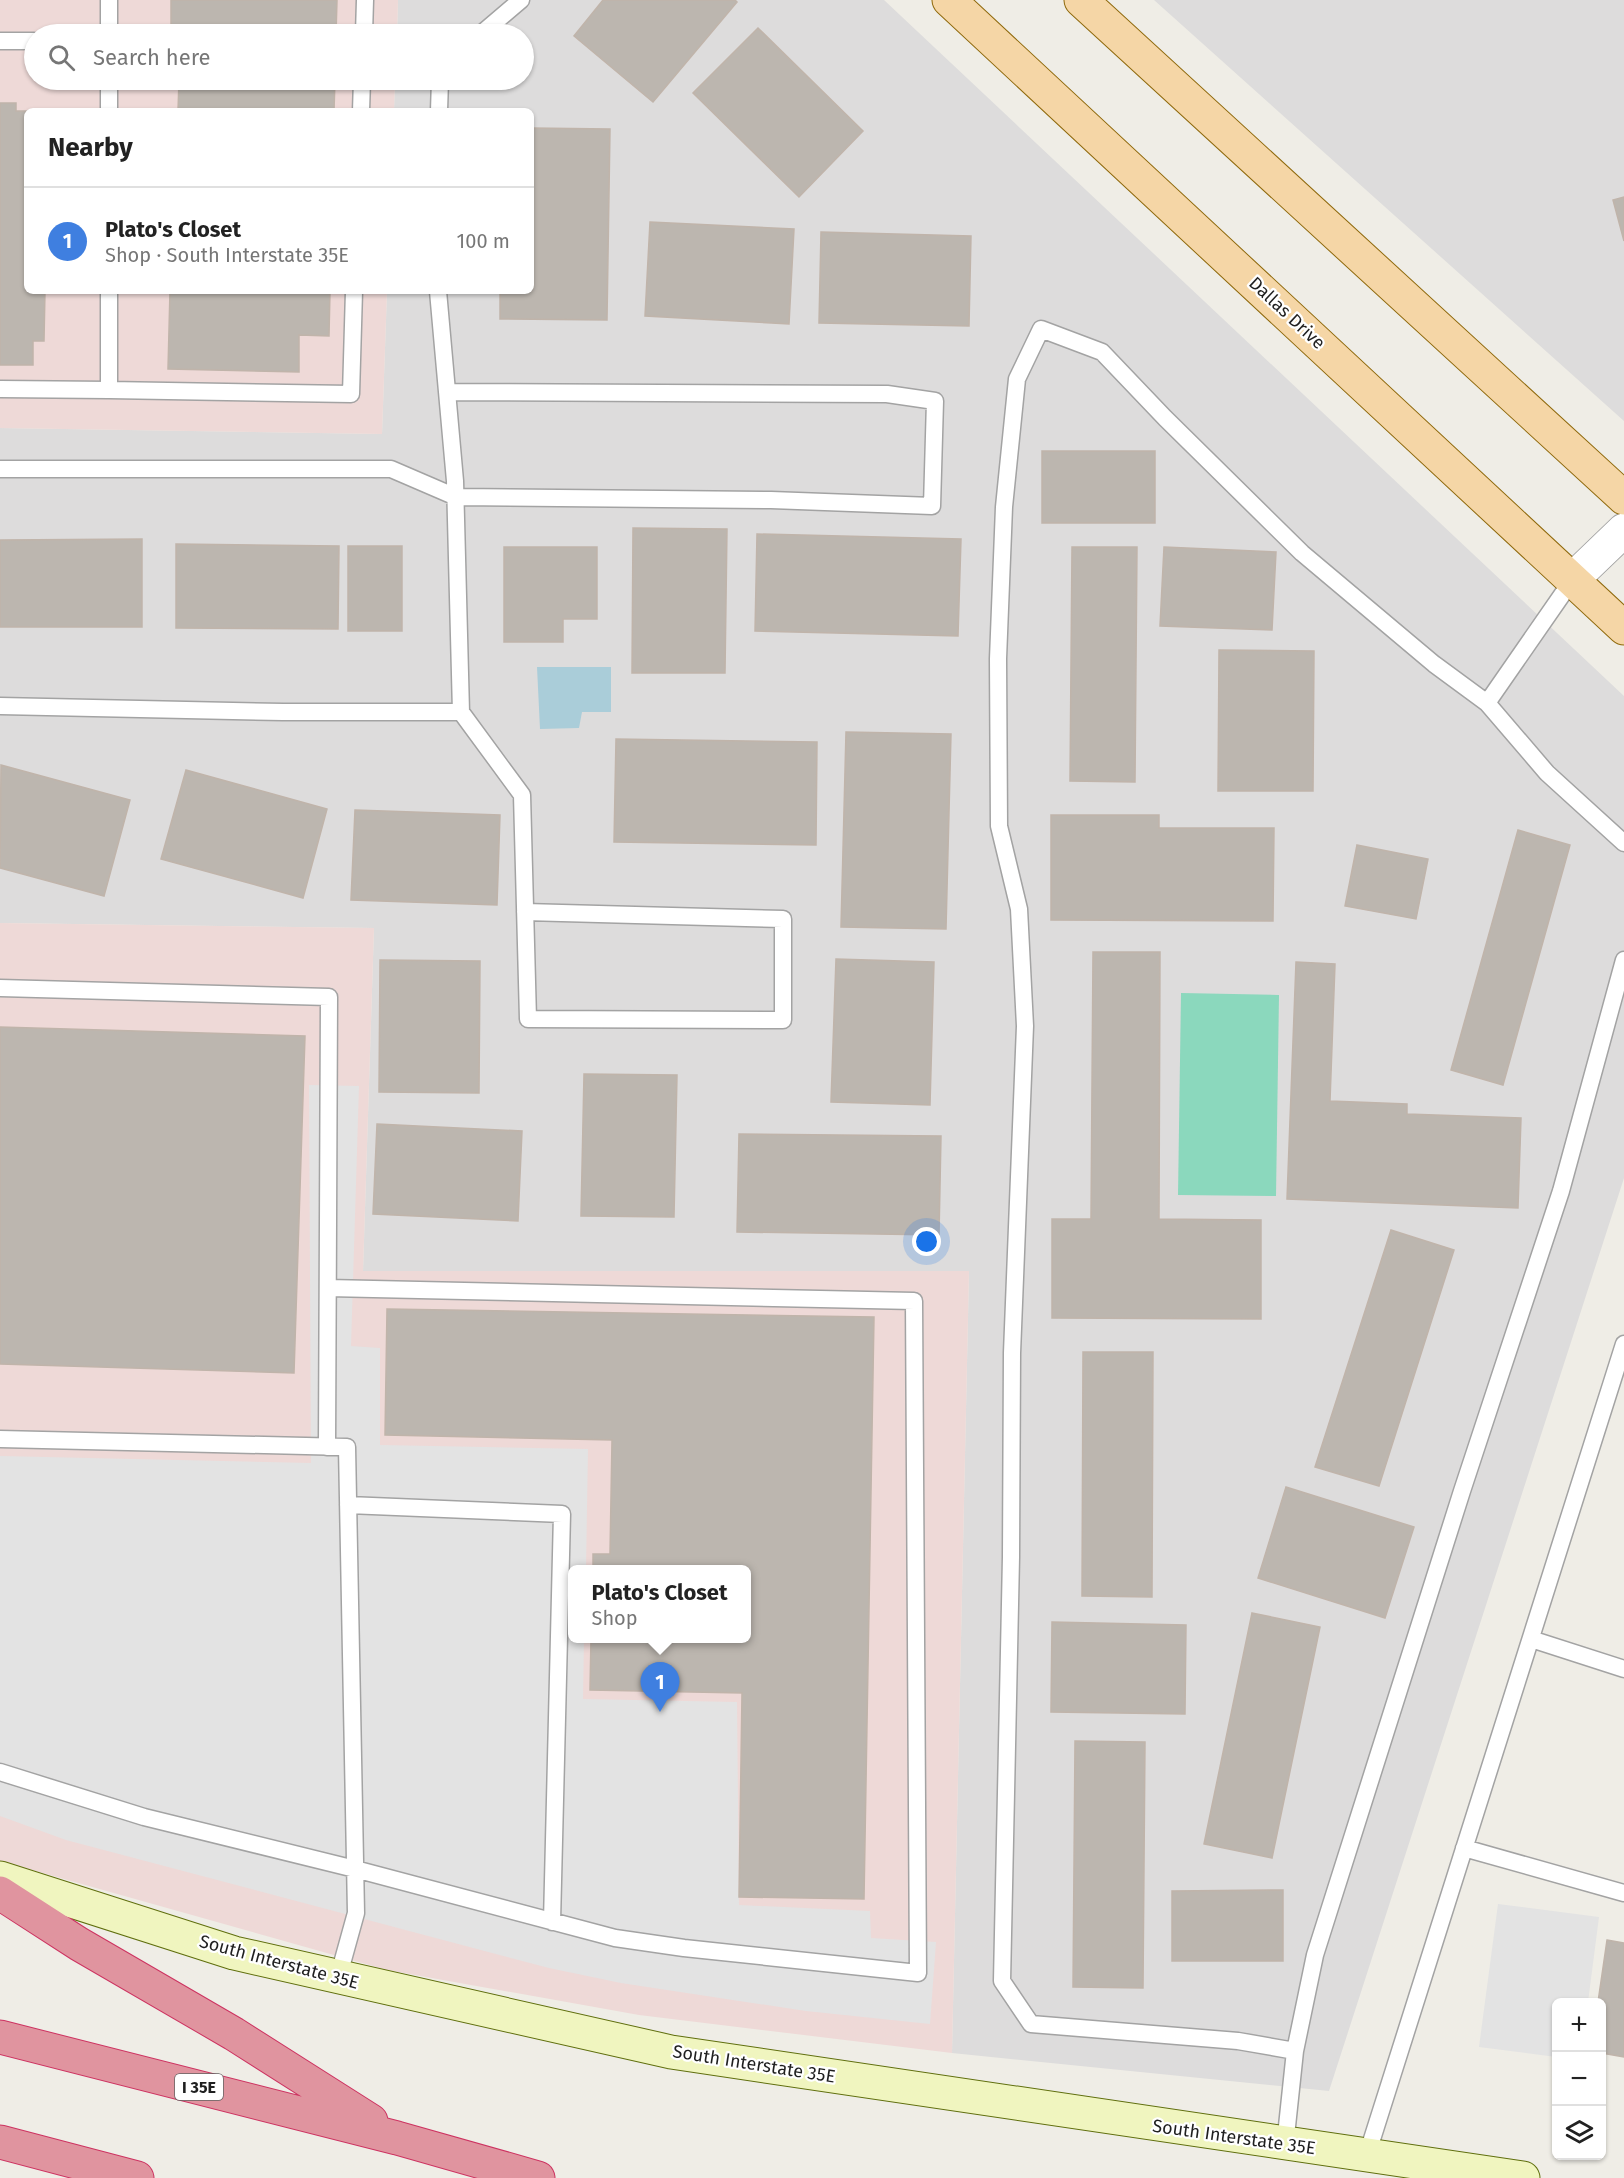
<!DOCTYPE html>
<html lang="en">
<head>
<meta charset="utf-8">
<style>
  :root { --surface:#fff; --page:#f2f2f2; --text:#222; --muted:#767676; --line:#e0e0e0; --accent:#bf1810 }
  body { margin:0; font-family:"Fira Sans",sans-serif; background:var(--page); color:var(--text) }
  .controls { position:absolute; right:18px; bottom:18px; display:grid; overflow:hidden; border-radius:9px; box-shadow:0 2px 4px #0004 }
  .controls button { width:54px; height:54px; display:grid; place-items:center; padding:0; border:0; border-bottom:2px solid var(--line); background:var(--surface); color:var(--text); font:30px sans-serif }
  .you { position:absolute; left:927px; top:1242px; width:21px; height:21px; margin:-15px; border:4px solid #fff; border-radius:50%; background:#1a73e8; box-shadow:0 0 0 9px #1a73e833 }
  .badge { display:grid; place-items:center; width:39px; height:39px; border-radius:50%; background:var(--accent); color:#fff; font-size:20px; font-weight:700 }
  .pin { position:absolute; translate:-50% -50px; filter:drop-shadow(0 2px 3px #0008) }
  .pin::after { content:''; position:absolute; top:32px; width:21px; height:18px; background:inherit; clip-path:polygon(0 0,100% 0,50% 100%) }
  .popup { position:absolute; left:568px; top:1565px; width:183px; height:78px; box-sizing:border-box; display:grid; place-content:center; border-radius:9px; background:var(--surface); filter:drop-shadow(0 2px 4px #0005); font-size:20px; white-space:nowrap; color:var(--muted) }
  .popup b { font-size:22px; color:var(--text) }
  .popup::after { content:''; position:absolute; left:50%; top:100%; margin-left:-12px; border:12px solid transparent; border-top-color:var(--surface) }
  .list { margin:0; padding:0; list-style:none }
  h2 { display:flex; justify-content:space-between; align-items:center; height:78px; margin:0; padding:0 24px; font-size:26px }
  h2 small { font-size:20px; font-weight:400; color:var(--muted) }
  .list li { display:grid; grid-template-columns:39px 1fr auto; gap:18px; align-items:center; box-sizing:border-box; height:108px; padding:0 24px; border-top:2px solid var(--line) }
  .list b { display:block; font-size:22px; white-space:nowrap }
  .list p { margin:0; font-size:20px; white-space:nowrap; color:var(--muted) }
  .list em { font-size:20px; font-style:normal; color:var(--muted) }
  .icon { flex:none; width:33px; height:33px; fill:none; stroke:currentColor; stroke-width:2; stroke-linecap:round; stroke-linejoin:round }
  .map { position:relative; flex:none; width:1624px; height:2178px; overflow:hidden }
  .search { position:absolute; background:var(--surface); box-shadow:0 2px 4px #0004; left:24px; top:24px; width:510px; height:66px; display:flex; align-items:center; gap:15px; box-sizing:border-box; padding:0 21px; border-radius:33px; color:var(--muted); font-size:22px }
  .panel { position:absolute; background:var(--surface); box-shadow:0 2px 4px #0004; left:24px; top:108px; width:510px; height:186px; border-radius:9px }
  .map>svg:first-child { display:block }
</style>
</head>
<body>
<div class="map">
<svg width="1624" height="2178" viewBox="0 0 1624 2178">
  <rect width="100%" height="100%" fill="#efede6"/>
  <path fill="#dddcdc" d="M398,0H884L1624,696V1178L1329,2091L952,2053L969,1271H363L374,928L0,923V428L382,434L387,291H531V111H394L395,80H524V34H397Z
    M1154,0H1624V421Z"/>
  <path fill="#eed9d7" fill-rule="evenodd" d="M0,0H398L397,34H34V80H395L394,111H27V291H387L382,434L0,428Z
    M0,923L374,928L363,1271H969L952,2053L639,2015L387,1970L0,1861ZM573,1570H747V1638H573Z"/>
  <path fill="#8bd8bd" d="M1181,993L1279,995L1276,1196L1178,1195Z"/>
  <path fill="#e3e3e3" d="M309,1085L359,1086L351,1346L380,1348V1445L588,1449L586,1569L573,1570V1638L584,1639L583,1699L737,1702L739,1905L870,1911L871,1938L936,1942L930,2024L806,2011L621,1983L549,1968L66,1840L0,1816V1456L311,1463Z
    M1498,1904L1599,1917L1588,2002H1556V2057L1479,2047Z"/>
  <path fill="#aacdd9" d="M537,667H611V712H582L579,728L540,729Z"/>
  <path fill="#bcb6af" stroke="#c0b4aa" stroke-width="1.5" d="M171,0H337L336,34H171Z
    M603,0H735L737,2L653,102L574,36Z
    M758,28L863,131L799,197L693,93Z
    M170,80H335L334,111H178L179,80Z
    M0,103H16V111H27V291H45L44,341H33V365H0Z
    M531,128L610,129L607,320L500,319V291H531Z
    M1624,197V241L1613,200Z
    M650,222L794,229L789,324L645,316Z
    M821,232L971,236L969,326L819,323Z
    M170,291H330L329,336L299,335V372L168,369Z
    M1042,451H1155V523H1042Z
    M633,528L727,529L725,673H632Z
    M757,534L961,539L958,636L755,631Z
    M142,539V627H0V540Z
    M176,544L339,546L338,629L176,628Z
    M348,546H402V631H348Z
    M504,547H597V619H563V642H504Z
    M1072,547H1137L1135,782L1070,781Z
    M1164,547L1276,552L1272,630L1160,626Z
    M1219,650L1314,651L1313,791H1218Z
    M846,732L951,734L946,929L841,927Z
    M616,739L817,742L816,845L614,842Z
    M1,765L130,800L104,896L0,868Z
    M186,770L327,809L303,898L161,859Z
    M355,810L500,815L497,905L351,900Z
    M1051,815H1159V828H1274L1273,921L1051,920Z
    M1518,830L1570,845L1503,1085L1451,1070Z
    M1357,845L1428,859L1416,919L1345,906Z
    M1093,952H1160L1159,1219L1261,1220V1319L1052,1318V1219H1091Z
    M836,959L934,962L930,1105L831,1102Z
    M380,960L480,961L479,1093L379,1092Z
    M1296,962L1335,964L1330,1101L1407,1104V1114L1521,1118L1518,1208L1287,1199Z
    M0,1027L305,1036L294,1373L0,1364Z
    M584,1074L677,1075L674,1217L581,1216Z
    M377,1124L522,1131L518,1221L373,1214Z
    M739,1134L941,1136L939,1235L737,1232Z
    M1391,1230L1454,1250L1379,1486L1315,1467Z
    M387,1309L874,1317L864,1899L739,1897L742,1693L590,1690L591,1638H747V1570H593V1554H610L612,1440L385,1435Z
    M1083,1352H1153L1152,1597L1082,1596Z
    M1286,1487L1414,1527L1385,1618L1258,1578Z
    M1252,1613L1320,1627L1272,1858L1204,1844Z
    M1052,1622L1186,1625L1185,1714L1051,1712Z
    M1075,1741L1145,1742L1143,1988L1073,1987Z
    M1283,1890V1961H1172V1891Z
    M1607,1940L1624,1943V2057L1602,2053V2002H1598Z"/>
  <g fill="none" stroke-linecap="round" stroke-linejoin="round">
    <g stroke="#a3a3a3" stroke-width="19">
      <path id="service" d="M109,34V0
        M364,34L365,0
        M481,34L521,0
        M0,41H34
        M109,80V111
        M361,111L362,80
        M439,111L440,80
        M109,291V390L351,394L354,291
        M0,389L109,390
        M0,469H391L456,497L771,500L932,506L935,401L887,394L447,392
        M1487,703L1547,773L1624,843
        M0,706L283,712H461L455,481L438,291
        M461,712L522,795L528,1019L783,1020V919L525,912
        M0,988L329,997L327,1447
        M0,1439L347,1447L356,1913L338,1978
        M348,1505L562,1514L552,1922
        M1531,1639L1624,1669
        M0,1772L144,1817L355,1869L615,1938L684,1948L918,1973L914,1301L328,1288
        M1464,1848L1624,1893
        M1295,2051L1315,1955L1462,1491L1561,1191L1624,960
        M1285,2145L1295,2051L1238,2041L1031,2024L1002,1981L1011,1557L1012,1353L1025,1026L1019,909L999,826L998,659L1004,507L1017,379L1041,329L1102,352L1165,418L1302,553L1434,664L1487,703L1573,579
        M1367,2155L1624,1344"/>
    </g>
    <g stroke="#a3a3a3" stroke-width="35">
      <path id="minor" d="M1573,579L1624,530"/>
    </g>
    <g stroke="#606f0e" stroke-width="35">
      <path id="secondary" d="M0,1878L234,1953L671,2052L1523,2178"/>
    </g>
    <g stroke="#8f690c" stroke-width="35">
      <path id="primary" d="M949,0L1624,628
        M1081,0L1624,498"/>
    </g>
    <g stroke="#cd3361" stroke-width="35">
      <path id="motorway" d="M0,1893L79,1944L234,2034L371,2121
        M0,2037L397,2138L538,2178
        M0,2142L137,2178"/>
    </g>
    <use href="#service" stroke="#fff" stroke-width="16"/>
    <use href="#minor" stroke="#fff" stroke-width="33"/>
    <use href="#secondary" stroke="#f0f5bf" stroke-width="33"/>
    <use href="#primary" stroke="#f5d6a6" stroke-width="33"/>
    <use href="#motorway" stroke="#e0949f" stroke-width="33"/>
  </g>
  <g text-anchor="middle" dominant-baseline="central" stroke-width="4.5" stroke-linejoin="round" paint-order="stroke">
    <rect fill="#fff" stroke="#626262" stroke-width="1.5" x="175" y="2074" width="48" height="26" rx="4.5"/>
    <g font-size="16" font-weight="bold" fill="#1f1f1f">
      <text x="199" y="2087">I 35E</text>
    </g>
    <g font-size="18" fill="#1f1f1f" stroke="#fff">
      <text transform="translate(1287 313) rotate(43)">Dallas Drive</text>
      <text transform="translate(279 1962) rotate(15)">South Interstate 35E</text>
      <text transform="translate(754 2064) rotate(9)">South Interstate 35E</text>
      <text transform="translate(1234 2137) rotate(8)">South Interstate 35E</text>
    </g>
  </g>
</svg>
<div class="controls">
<button>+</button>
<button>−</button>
<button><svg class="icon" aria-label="layers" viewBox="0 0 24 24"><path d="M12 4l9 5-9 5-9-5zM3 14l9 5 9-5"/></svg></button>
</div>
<div class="you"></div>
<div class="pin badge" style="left:660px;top:1712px;background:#3f7fe0">1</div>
<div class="popup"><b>Plato's Closet</b>Shop</div>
<div class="search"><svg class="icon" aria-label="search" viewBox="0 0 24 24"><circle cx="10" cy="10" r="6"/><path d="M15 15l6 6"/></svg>Search here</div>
<section class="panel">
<h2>Nearby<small></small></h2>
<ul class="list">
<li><span class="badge" style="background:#3f7fe0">1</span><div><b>Plato's Closet</b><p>Shop · South Interstate 35E</p></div><em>100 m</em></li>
</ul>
</section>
</div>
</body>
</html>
